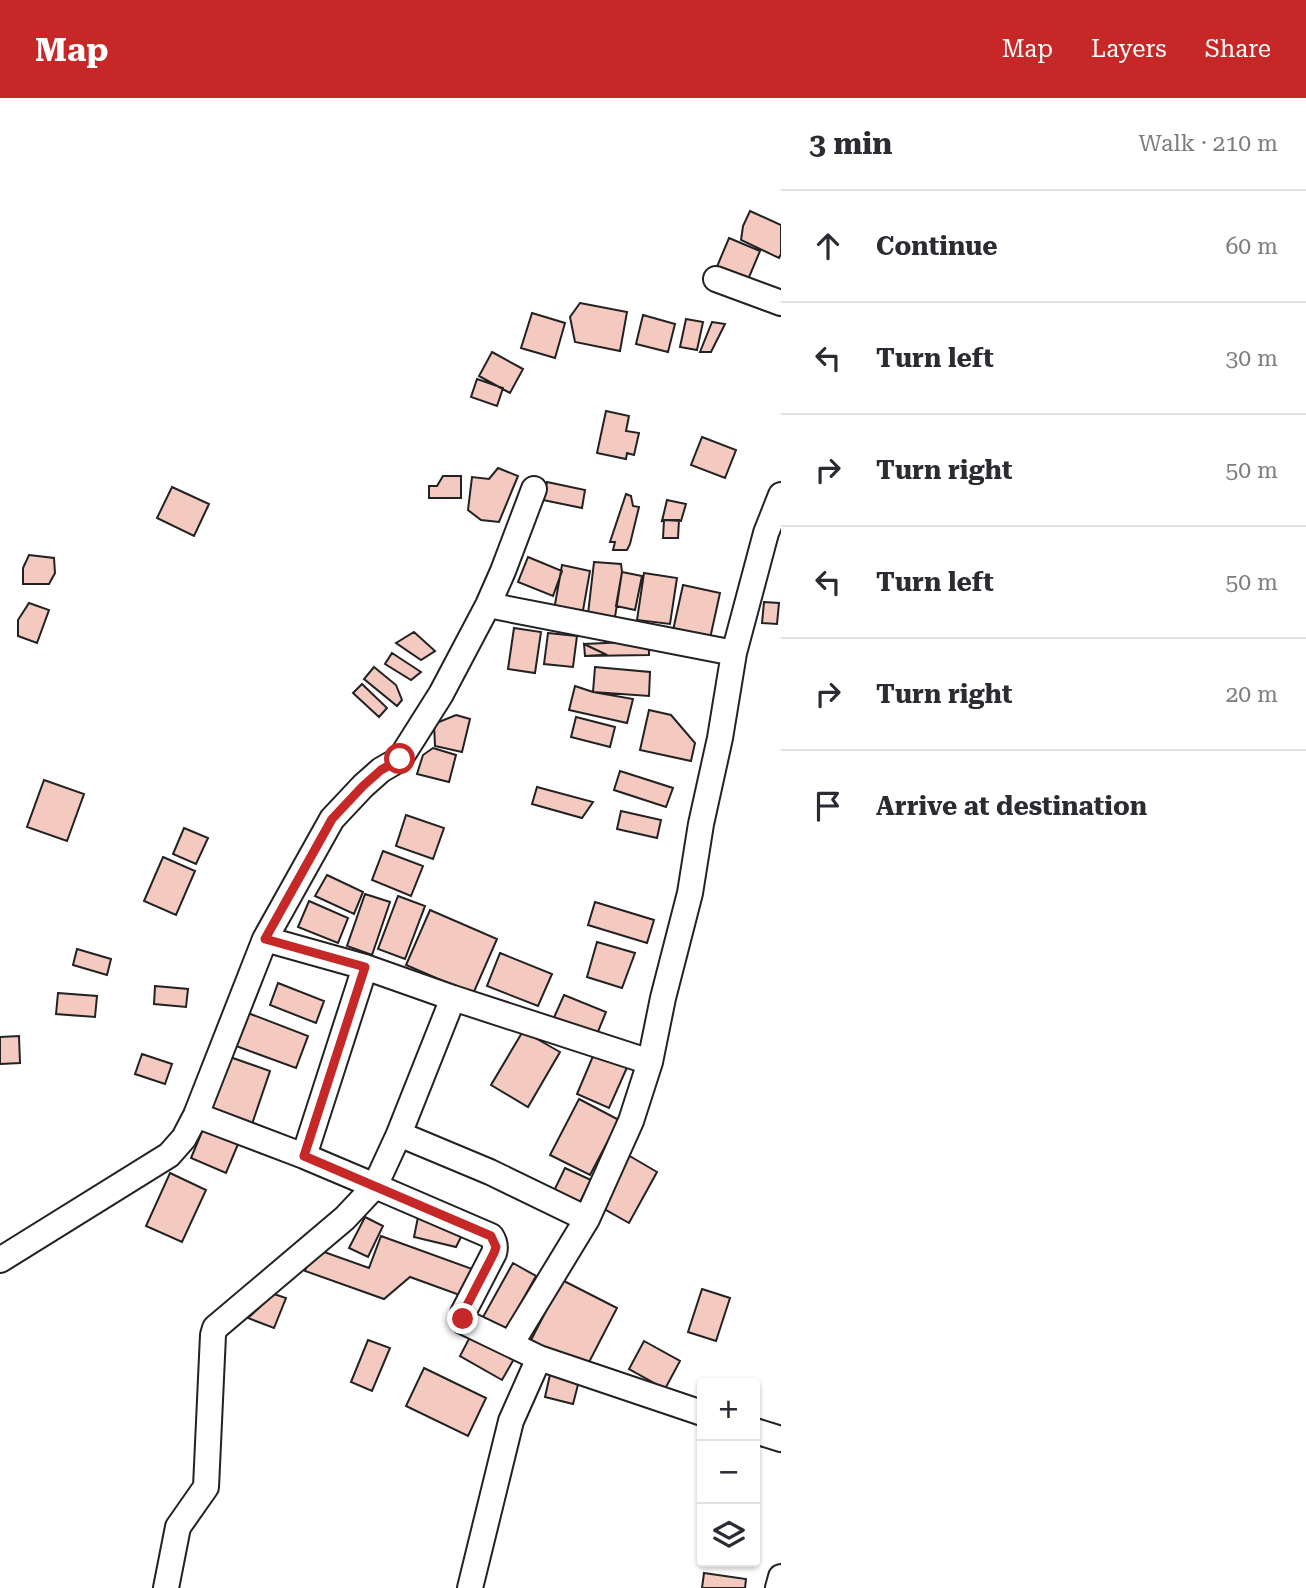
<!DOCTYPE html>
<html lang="en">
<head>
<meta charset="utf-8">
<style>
  :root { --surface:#fff; --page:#f7f7f7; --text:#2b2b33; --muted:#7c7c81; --line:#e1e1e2; --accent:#c62828 }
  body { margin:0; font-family:"Roboto Serif",serif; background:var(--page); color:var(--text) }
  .controls { position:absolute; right:21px; bottom:21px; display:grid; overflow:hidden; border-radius:7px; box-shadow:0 2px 5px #0004 }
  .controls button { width:63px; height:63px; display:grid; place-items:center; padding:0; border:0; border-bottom:2px solid var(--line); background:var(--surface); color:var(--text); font:35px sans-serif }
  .stop { position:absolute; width:21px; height:21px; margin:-16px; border:5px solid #c62828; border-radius:50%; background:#fff }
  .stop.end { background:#c62828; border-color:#fff; box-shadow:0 2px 7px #0008 }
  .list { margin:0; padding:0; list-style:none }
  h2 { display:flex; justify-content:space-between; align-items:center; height:91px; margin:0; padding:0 28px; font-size:30px }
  h2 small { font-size:23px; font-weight:400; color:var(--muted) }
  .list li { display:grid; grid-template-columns:46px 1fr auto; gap:21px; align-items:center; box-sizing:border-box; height:112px; padding:0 28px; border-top:2px solid var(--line) }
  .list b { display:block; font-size:26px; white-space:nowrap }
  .list em { font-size:23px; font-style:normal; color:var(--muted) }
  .icon { flex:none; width:38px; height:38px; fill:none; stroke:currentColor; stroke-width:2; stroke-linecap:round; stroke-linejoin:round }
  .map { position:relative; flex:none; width:781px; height:1490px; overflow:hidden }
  header { display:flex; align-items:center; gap:42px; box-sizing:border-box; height:98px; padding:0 35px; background:var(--accent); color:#fff }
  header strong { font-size:33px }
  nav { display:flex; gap:38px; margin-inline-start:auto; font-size:24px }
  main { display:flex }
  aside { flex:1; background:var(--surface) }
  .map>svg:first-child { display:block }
</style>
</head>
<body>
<header>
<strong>Map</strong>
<nav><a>Map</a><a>Layers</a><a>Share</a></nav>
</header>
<main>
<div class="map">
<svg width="781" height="1490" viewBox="0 0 781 1490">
  <rect width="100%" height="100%" fill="#fff"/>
  <path fill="#f3c9c0" stroke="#222" stroke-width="2" d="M750,113L781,127V156L779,160L741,142L743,128Z
    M729,140L760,153L747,184L716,171Z
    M580,205L627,214L620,253L575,244L570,219Z
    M532,215L565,225L555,260L521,250Z
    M643,217L675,226L668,254L636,246Z
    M686,221L703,224L697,252L680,249Z
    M712,224L725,226L711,254H700Z
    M492,254L523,271L510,295L479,278Z
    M477,281L503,290L497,308L471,299Z
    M606,313L629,318L626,333L639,335L634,357L627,355L626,361L597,355Z
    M702,339L736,352L725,380L691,367Z
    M498,370L518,378L499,424L481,422L468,412L472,379L489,381Z
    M443,378H461V400H429V388H437Z
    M547,384L585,392L582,410L543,402Z
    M172,389L209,406L194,438L157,420Z
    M626,396L631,398L633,408L639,409L630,446L627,452H613L615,444H610Z
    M667,402L686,406L681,423L664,422L662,423Z
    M664,422H679L678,440H663Z
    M29,457L54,460L55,475L49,486H23V470Z
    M528,459L562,473L553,498L518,484Z
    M594,464L621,466L622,474L615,519L588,516Z
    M562,467L590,473L582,518L554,512Z
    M622,474L642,478L635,512L616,508Z
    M644,475L677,480L670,526L637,522Z
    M683,487L720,495L709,545L672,537Z
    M764,504L779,505L777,526L762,525Z
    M29,505L49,512L37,545L18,538V522Z
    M514,530L541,534L535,575L508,571Z
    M414,534L435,553L421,562L396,545Z
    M548,535L577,538L573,569L544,566Z
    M649,543V557L585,558L584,546Z
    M584,546L607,557L585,558Z
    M392,555L421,574L411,582L385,566Z
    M374,569L396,587L402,602L397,608L364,581Z
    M595,569L650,574L649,598L593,594Z
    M362,586L387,610L379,619L353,595Z
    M575,588L593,594L633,601L627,625L569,612Z
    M649,612L671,617L695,645L691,663L640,652Z
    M456,617L470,621L462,654L435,648L434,626Z
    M576,619L615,629L610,649L571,639Z
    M433,650L456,657L449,684L417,676L423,657Z
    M620,673L673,690L666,709L614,692Z
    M44,682L84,696L67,743L27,729Z
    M537,689L593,704L582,720L532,706Z
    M621,713L661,722L657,740L617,731Z
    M406,717L444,730L433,761L396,748Z
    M184,730L208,740L196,766L173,756Z
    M383,753L423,768L411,798L372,782Z
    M163,759L195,773L176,817L144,803Z
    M327,777L363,794L354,816L315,798Z
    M365,796L390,804L372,857L347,848Z
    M398,798L425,808L405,861L378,851Z
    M309,803L348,820L338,845L298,829Z
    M595,804L654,822L647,845L588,827Z
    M430,812L497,841L473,896L406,867Z
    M597,844L635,855L622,890L587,879Z
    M77,851L111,861L107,877L73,867Z
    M500,855L552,876L538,908L487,888Z
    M278,885L324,903L316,925L270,907Z
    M155,888L188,891L186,909L154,906Z
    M58,895L97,898L95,919L56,916Z
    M564,897L606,914L595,941L552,924Z
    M248,915L308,938L296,970L236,948Z
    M523,933L560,954L528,1009L491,987Z
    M19,938L20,965L0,966V939Z
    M596,951L629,965L609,1010L577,996Z
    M142,956L172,966L165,986L135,976Z
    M230,959L270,973L250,1032L209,1019Z
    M579,1001L619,1022L590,1077L550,1057Z
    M206,1024L241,1039L226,1075L191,1060Z
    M628,1057L657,1074L629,1125L599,1108Z
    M565,1070L591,1082L576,1112L551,1099Z
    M170,1075L206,1092L182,1144L146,1128Z
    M365,1119L383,1128L368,1159L349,1150Z
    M418,1119L465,1131L456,1149L414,1139Z
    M381,1138L475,1172L465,1199L410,1179L384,1201L305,1173L313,1150L369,1170Z
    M513,1165L536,1178L506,1232L483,1219Z
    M562,1182L617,1210L586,1270L531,1242Z
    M702,1191L730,1200L716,1243L688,1234Z
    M274,1196L286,1200L274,1230L248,1220Z
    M471,1237L514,1261L502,1282L460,1258Z
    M368,1242L390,1250L372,1293L351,1284Z
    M644,1243L680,1263L665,1291L629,1271Z
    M424,1270L486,1300L468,1338L406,1308Z
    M551,1272L580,1279L573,1306L545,1299Z
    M704,1475L746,1481L745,1490H702Z"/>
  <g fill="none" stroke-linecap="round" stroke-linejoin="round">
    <g stroke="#222" stroke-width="28">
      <path id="minor" d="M716,181L781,205
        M488,507L734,555
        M265,841L332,721L363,688L381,672L400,661L441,596L488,507L503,473L534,391
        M365,869L453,900L650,964
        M196,1017L304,1058
        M399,1036L453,900
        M587,1121L490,1074L399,1036L375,1088L491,1138C495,1144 496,1148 494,1155L463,1215L464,1224L539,1260L702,1315
        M0,1162L169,1057L184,1040L196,1017L265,841L365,869L304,1058L375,1088L345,1120L215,1230L213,1237L206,1389L178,1429L166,1490
        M511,1246L587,1121L631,1023L650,964L663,900L690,795L701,726L720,640L734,555L766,435L781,397
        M755,1333L781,1341
        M470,1490L511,1323L539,1260
        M778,1490L781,1479"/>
    </g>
    <use href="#minor" stroke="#fff" stroke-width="24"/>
  </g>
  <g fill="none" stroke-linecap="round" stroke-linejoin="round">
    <path stroke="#c62828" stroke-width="9" d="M400,661L381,672L363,688L332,721L265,841L365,869L304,1058L491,1138L496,1149L494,1155L463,1215V1221"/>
  </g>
</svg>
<div class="controls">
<button>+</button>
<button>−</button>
<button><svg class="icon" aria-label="layers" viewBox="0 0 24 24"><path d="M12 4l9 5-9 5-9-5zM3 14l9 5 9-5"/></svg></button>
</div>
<div class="stop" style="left:400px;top:661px"></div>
<div class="stop end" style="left:463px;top:1221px"></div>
</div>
<aside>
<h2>3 min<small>Walk · 210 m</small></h2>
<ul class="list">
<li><svg class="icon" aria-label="ahead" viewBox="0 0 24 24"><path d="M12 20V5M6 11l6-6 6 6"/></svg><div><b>Continue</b></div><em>60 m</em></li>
<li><svg class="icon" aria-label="left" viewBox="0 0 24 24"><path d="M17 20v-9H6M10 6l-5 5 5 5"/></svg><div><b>Turn left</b></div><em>30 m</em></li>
<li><svg class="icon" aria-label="right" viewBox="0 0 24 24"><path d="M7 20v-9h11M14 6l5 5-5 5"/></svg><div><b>Turn right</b></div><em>50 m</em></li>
<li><svg class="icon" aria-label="left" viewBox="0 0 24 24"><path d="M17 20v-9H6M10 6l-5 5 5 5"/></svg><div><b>Turn left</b></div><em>50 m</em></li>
<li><svg class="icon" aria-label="right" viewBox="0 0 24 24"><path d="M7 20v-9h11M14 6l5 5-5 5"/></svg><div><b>Turn right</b></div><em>20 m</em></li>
<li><svg class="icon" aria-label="arrive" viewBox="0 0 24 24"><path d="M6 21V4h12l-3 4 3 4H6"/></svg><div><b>Arrive at destination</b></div></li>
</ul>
</aside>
</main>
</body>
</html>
